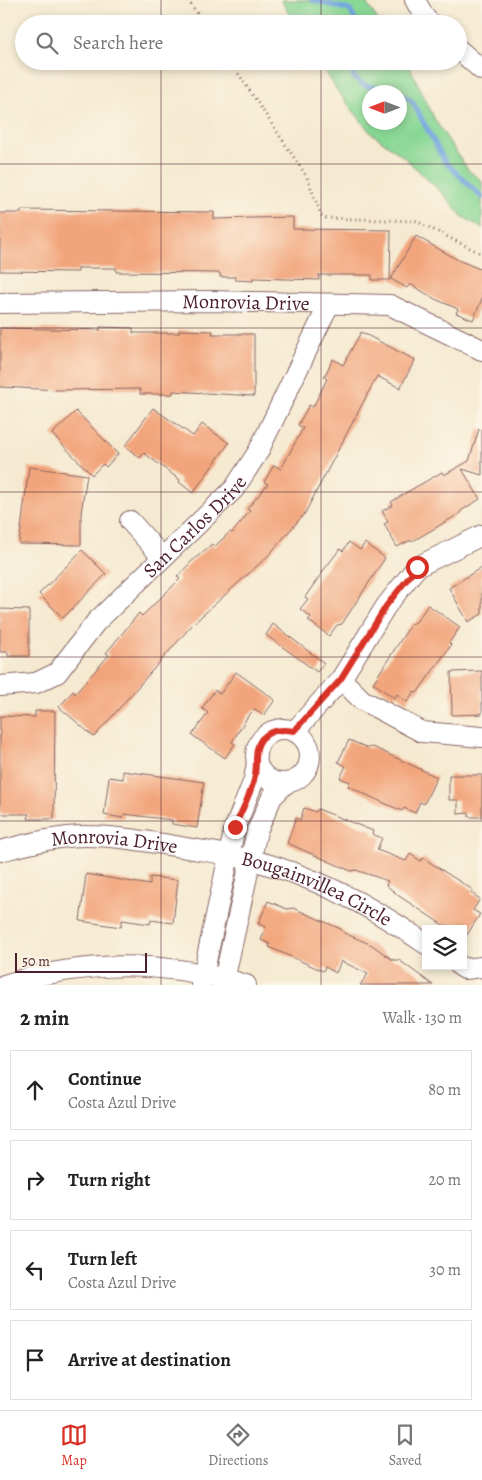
<!DOCTYPE html>
<html lang="en">
<head>
<meta charset="utf-8">
<style>
  :root { --surface:#fff; --page:#f6f6f6; --text:#222; --muted:#767676; --line:#e0e0e0; --accent:#d93025 }
  body { margin:0; font-family:Alegreya,serif; background:var(--page); color:var(--text) }
  .controls { position:absolute; right:15px; bottom:15px; display:grid; overflow:hidden; border-radius:0px; box-shadow:0 2px 8px #0003 }
  .controls button { width:45px; height:45px; display:grid; place-items:center; padding:0; border:0; border-bottom:1px solid var(--line); background:var(--surface); color:var(--text); font:25px sans-serif }
  .compass { position:absolute; left:362px; top:85px; width:45px; height:45px; border-radius:50%; background:var(--surface); box-shadow:0 2px 8px #0003; rotate:270deg }
  .scale { position:absolute; left:15px; bottom:12px; width:132px; box-sizing:border-box; padding-left:5px; border:2px solid #4a1f2b; border-top:0; font-size:14px; line-height:18px; white-space:nowrap; color:#4a1f2b; -webkit-text-stroke:4px #fcf5e5; paint-order:stroke }
  .stop { position:absolute; width:15px; height:15px; margin:-11px; border:4px solid #d93025; border-radius:50%; background:#fff }
  .stop.end { background:#d93025; border-color:#fff; box-shadow:0 1px 5px #0008 }
  .list { margin:0; padding:0; list-style:none }
  h2 { display:flex; justify-content:space-between; align-items:center; height:65px; margin:0; padding:0 20px; font-size:21px }
  h2 small { font-size:16px; font-weight:400; color:var(--muted) }
  .list li { display:grid; grid-template-columns:32px 1fr auto; gap:15px; align-items:center; box-sizing:border-box; height:80px; margin:0 10px 10px; padding:0 10px; border:1px solid var(--line); border-radius:0px }
  .list b { display:block; font-size:19px; white-space:nowrap }
  .list p { margin:0; font-size:16px; white-space:nowrap; color:var(--muted) }
  .list em { font-size:16px; font-style:normal; color:var(--muted) }
  .icon { flex:none; width:28px; height:28px; fill:none; stroke:currentColor; stroke-width:2; stroke-linecap:round; stroke-linejoin:round }
  .map { position:relative; flex:none; width:482px; height:985px; overflow:hidden }
  .search { position:absolute; background:var(--surface); box-shadow:0 2px 8px #0003; left:15px; right:15px; top:15px; height:55px; display:flex; align-items:center; gap:12px; box-sizing:border-box; padding:0 18px; border-radius:28px; color:var(--muted); font-size:19px }
  .sheet { height:425px; background:var(--surface) }
  nav { display:flex; justify-content:space-around; align-items:center; box-sizing:border-box; height:70px; border-top:1px solid var(--line); background:var(--surface); font-size:14px; color:var(--muted) }
  nav a { display:grid; justify-items:center; gap:2px }
  nav .on { color:var(--accent) }
  .map>svg:first-child { display:block }
</style>
</head>
<body>
<div class="map">
<svg width="482" height="985" viewBox="0 0 482 985">
  <rect width="100%" height="100%" fill="#fcf5e5"/>
  <filter id="ink" filterUnits="userSpaceOnUse"><feTurbulence type="fractalNoise" baseFrequency=".02" numOctaves="2"/><feDisplacementMap in="SourceGraphic" scale="10" xChannelSelector="R" yChannelSelector="G"/><feConvolveMatrix kernelMatrix="1 2 1 2 8 2 1 2 1" color-interpolation-filters="sRGB"/></filter>
  <filter id="wash" filterUnits="userSpaceOnUse"><feTurbulence type="fractalNoise" baseFrequency=".0096" numOctaves="4" result="noise"/><feDisplacementMap in="SourceGraphic" scale="20" xChannelSelector="R" yChannelSelector="G"/><feGaussianBlur stdDeviation="1.12" result="paint"/><feColorMatrix in="noise" values="0 0 0 0 0 0 0 0 0 0 0 0 0 0 0 0 0 1.4 0 .05"/><feComposite in="paint" operator="in"/></filter>
  <g filter="url(#wash)">
    <rect width="100%" height="100%" fill="#f5ead1"/>
    <path fill="#89d795" stroke="#6a7b60" fill-rule="evenodd" d="M281,0H364L381,24H295Z
      M319,61H407L435,120L468,170L482,181V228L463,217L443,194L405,158L370,132L336,89ZM370,92H400V122H370Z"/>
    <g fill="none" stroke-linecap="round" stroke-linejoin="round">
      <path stroke="#75a5df" stroke-width="5" d="M312,0L350,10L357,24
        M351,61L354,78L364,85L397,91L412,101L445,162L482,197"/>
    </g>
    <g id="blocks">
      <path fill="#f2a57c" d="M21,210L214,212V219L293,217V229L391,230L390,280H372V275H319V280L253,278V281L235,280V277H220V273L116,272V268H78V272L0,271V213H21Z
        M416,236L458,260L482,270V299L473,320L456,313L458,309L435,299L410,284L407,288L391,279Z
        M100,327L133,328V333H179V330L213,331L212,334H254V396L173,391V394H140V389L59,390L0,387V328L100,330Z
        M361,332L415,360L400,388L377,376L305,513L268,556L193,624L94,737L59,707L73,691L75,694L88,679L109,655L106,653L139,613L142,616L180,579L177,577L191,562L212,544L214,547L230,532L232,533L250,511L247,509L268,484L264,482L274,465L281,469L303,428L298,425L309,405L313,407L327,379L324,377L333,359L343,365Z
        M153,408L193,436L202,424L229,443L193,493L179,482L180,480L144,453L140,458L125,446Z
        M76,411L118,454L106,467L103,464L92,475L52,434Z
        M479,429L482,430V475L462,469L480,499L462,510L459,514L413,541H409L397,547L384,524L388,522L382,511L393,505L391,502L409,491L442,472L444,475L469,461Z
        M29,467L87,475L81,513V545L19,544Z
        M349,542L360,550L365,543L385,558L342,624L337,625L329,636L308,620L311,617L300,609L308,599L305,597L326,567L340,549L343,551Z
        M82,550L106,574L63,618L39,594Z
        M482,567V614L468,622L449,588Z
        M428,605L460,627L449,643L451,645L417,693L414,691L407,702L397,694L394,698L373,683L411,624L416,622Z
        M0,609L29,610V656H8V652H0Z
        M273,624L324,663L317,672L266,635Z
        M482,671V714L452,715L451,672Z
        M236,672L275,700L264,715L255,709L248,716L232,742L235,744L225,758L192,735L208,713L202,708L215,690L220,694Z
        M35,711H55L54,819H28L29,814H0V716L35,717Z
        M349,740L368,748L373,747L437,777L424,804L420,802L415,813L404,808L402,811L373,798L348,786L350,782L340,778L346,766L338,762Z
        M123,771L204,782L197,828L172,824V820L124,814L123,818L104,815L109,777L123,779Z
        M449,775H482V817H469V813L458,814V800H449Z
        M304,808L316,812L318,809L373,831L372,834L382,838L377,850L406,861L410,854L421,861L423,858L473,890L471,893L480,899L473,910L480,914L467,935L463,933V929L443,925L399,896L386,885L388,881L356,870L351,871L287,843L296,818L300,820Z
        M86,874L150,885V877L178,880L173,923L151,920L150,924L122,920L121,927L80,921Z
        M268,901L287,909L293,908L341,929L344,933L372,945L393,960H399L433,985H360L368,974L341,961L336,973L325,967L323,971L269,947L270,944L261,940L266,927L258,924Z"/>
    </g>
  </g>
  <g filter="url(#ink)">
    <use href="#blocks" fill-opacity="0" stroke="#866665" stroke-width="1"/>
    <g fill="none" stroke-linecap="round" stroke-linejoin="round">
      <g stroke="#866665" stroke-width="22">
        <g id="minor">
          <path d="M415,0L425,18L431,24"/>
          <path d="M458,49L482,70"/>
          <path id="s1" d="M0,303L211,301L390,305L482,350"/>
          <path d="M130,521L162,557"/>
          <path d="M341,679L362,700L422,732L482,737"/>
          <path id="s2" d="M0,686L36,683L57,673L96,622L234,489L258,452L329,304"/>
          <circle cx="283" cy="756" r="27"/>
          <path d="M295,731L341,679L386,606L417,567L482,535"/>
          <path id="s3" d="M0,851C28,844 57,836 86,836C117,836 151,842 181,847C204,851 229,854 252,860C315,876 373,907 426,944"/>
          <path d="M460,966L465,969L482,967"/>
          <path d="M4,985C83,960 166,960 246,985"/>
          <path d="M201,985L235,827L254,780L257,763"/>
          <path d="M223,985L257,831L272,797L286,783"/>
        </g>
      </g>
      <path stroke="#866665" stroke-width="3" stroke-dasharray="1 4" stroke-linecap="butt" d="M188,0L204,24
        M230,61L307,177L321,215L326,218L416,221L482,254"/>
      <use href="#minor" stroke="#fff" stroke-width="20"/>
    </g>
  </g>
  <g fill="none" stroke-linecap="round" stroke-linejoin="round" filter="url(#ink)">
    <path stroke="#d93025" stroke-width="6" d="M235,827C241,811 250,796 254,780C257,770 255,759 257,749C261,731 279,728 294,731L341,679L386,606L417,567"/>
  </g>
  <path fill="none" stroke="#4a1f2b" stroke-width="1" stroke-opacity="0.55" d="M161,0V24M321,0V24M161,61V985M321,61V985M0,164H482M0,328H482M0,492H482M0,657H482M0,821H482"/>
  <g text-anchor="middle" dominant-baseline="central" stroke-width="5" stroke-linejoin="round" paint-order="stroke">
    <g font-size="20" fill="#4a1f2b" stroke="#fcf5e5">
      <text stroke="none"><textPath href="#s1" startOffset="246">Monrovia Drive</textPath></text>
      <text stroke="none"><textPath href="#s2" startOffset="261">San Carlos Drive</textPath></text>
      <text stroke="none"><textPath href="#s3" startOffset="116">Monrovia Drive</textPath></text>
      <text stroke="none"><textPath href="#s3" startOffset="326">Bougainvillea Circle</textPath></text>
    </g>
  </g>
</svg>
<div class="controls">
<button><svg class="icon" aria-label="layers" viewBox="0 0 24 24"><path d="M12 4l9 5-9 5-9-5zM3 14l9 5 9-5"/></svg></button>
</div>
<svg class="compass" viewBox="-18 -18 36 36"><path d="M0-13l5 13h-10z" fill="#e53935"/><path d="M0 13l5-13h-10z" fill="#767676"/></svg>
<div class="scale">50 m</div>
<div class="stop" style="left:417px;top:567px"></div>
<div class="stop end" style="left:235px;top:827px"></div>
<div class="search"><svg class="icon" aria-label="search" viewBox="0 0 24 24"><circle cx="10" cy="10" r="6"/><path d="M15 15l6 6"/></svg>Search here</div>
</div>
<section class="sheet">
<h2>2 min<small>Walk · 130 m</small></h2>
<ul class="list">
<li><svg class="icon" aria-label="ahead" viewBox="0 0 24 24"><path d="M12 20V5M6 11l6-6 6 6"/></svg><div><b>Continue</b><p>Costa Azul Drive</p></div><em>80 m</em></li>
<li><svg class="icon" aria-label="right" viewBox="0 0 24 24"><path d="M7 20v-9h11M14 6l5 5-5 5"/></svg><div><b>Turn right</b></div><em>20 m</em></li>
<li><svg class="icon" aria-label="left" viewBox="0 0 24 24"><path d="M17 20v-9H6M10 6l-5 5 5 5"/></svg><div><b>Turn left</b><p>Costa Azul Drive</p></div><em>30 m</em></li>
<li><svg class="icon" aria-label="arrive" viewBox="0 0 24 24"><path d="M6 21V4h12l-3 4 3 4H6"/></svg><div><b>Arrive at destination</b></div></li>
</ul>
</section>
<nav>
<a class="on"><svg class="icon" aria-label="map" viewBox="0 0 24 24"><path d="M3 6l6-2 6 2 6-2v14l-6 2-6-2-6 2zM9 4v14M15 6v14"/></svg>Map</a>
<a><svg class="icon" aria-label="directions" viewBox="0 0 24 24"><path d="M12 3l9 9-9 9-9-9zM9 14v-3h6M13 9l2 2-2 2"/></svg>Directions</a>
<a><svg class="icon" aria-label="saved" viewBox="0 0 24 24"><path d="M7 4h10v16l-5-4-5 4z"/></svg>Saved</a>
</nav>
</body>
</html>
